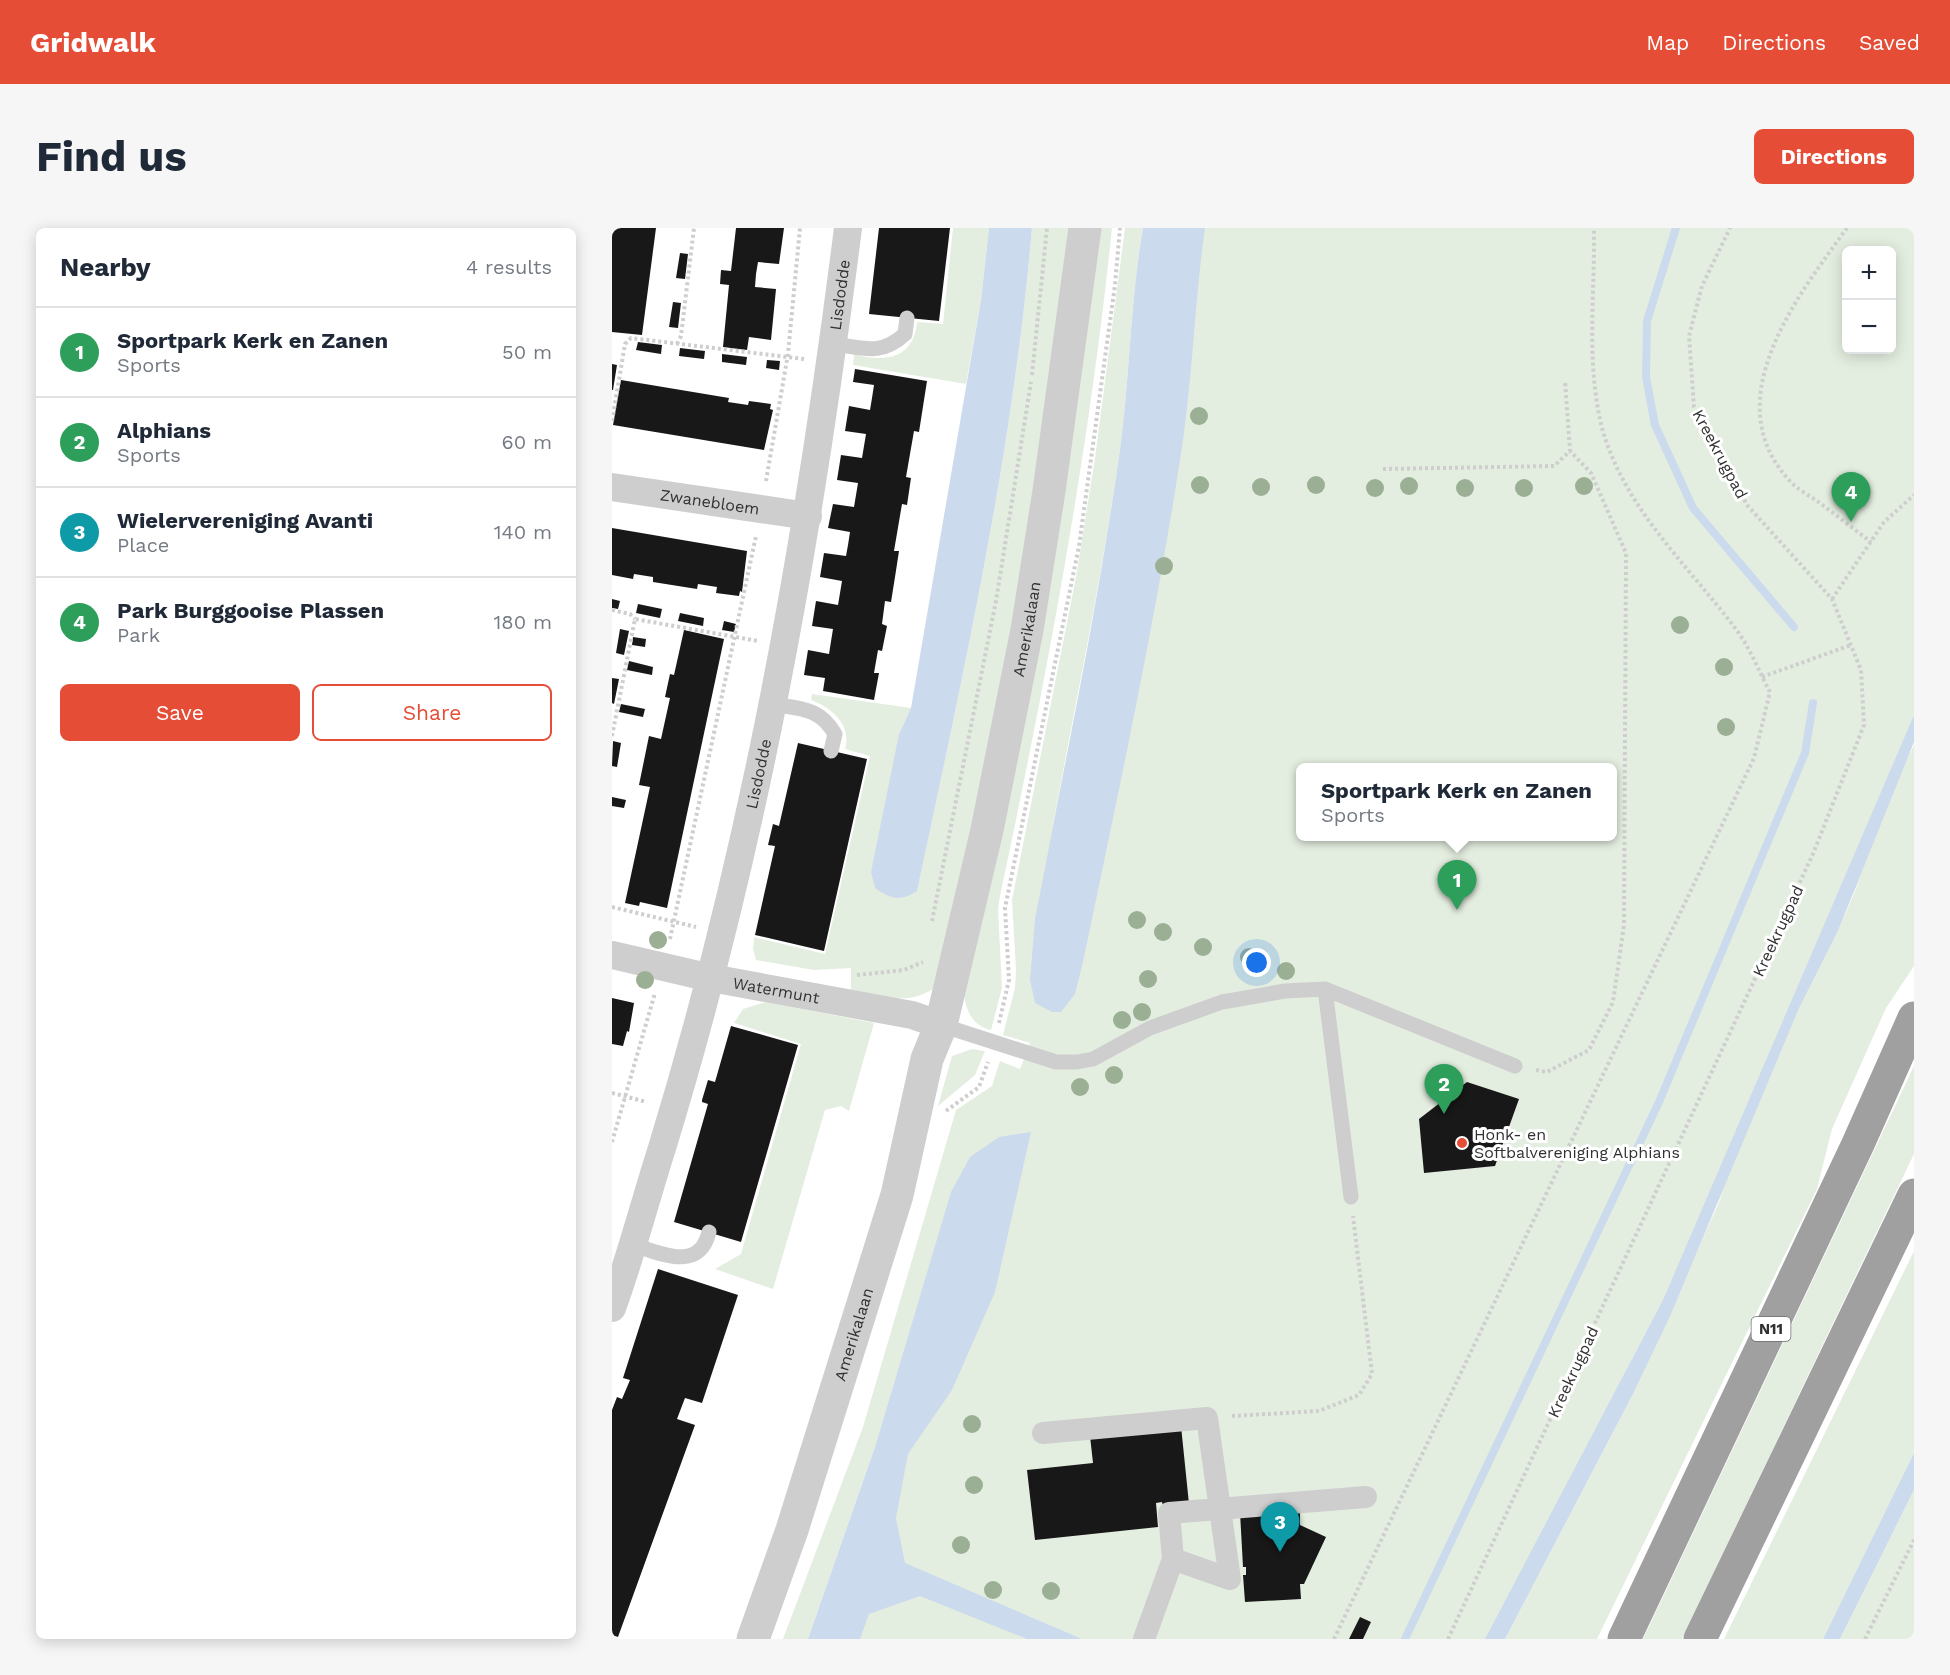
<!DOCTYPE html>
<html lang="en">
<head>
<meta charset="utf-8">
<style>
  :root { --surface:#fff; --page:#f6f6f7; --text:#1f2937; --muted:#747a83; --line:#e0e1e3; --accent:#e54d36 }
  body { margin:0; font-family:"Work Sans",sans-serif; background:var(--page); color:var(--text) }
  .controls { position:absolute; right:18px; top:18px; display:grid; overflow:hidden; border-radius:9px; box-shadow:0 3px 15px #0003 }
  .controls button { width:54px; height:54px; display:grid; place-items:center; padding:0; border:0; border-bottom:2px solid var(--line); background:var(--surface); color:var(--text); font:30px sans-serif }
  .you { position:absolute; left:645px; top:735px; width:21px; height:21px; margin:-15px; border:4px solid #fff; border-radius:50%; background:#1a73e8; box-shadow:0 0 0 9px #1a73e833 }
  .badge { display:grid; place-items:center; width:39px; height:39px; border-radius:50%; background:var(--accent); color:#fff; font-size:20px; font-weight:700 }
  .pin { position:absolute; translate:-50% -50px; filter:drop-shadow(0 2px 3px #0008) }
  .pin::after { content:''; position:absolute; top:32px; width:21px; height:18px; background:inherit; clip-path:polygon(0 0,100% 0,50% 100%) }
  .popup { position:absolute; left:684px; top:535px; width:321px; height:78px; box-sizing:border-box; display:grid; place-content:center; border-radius:9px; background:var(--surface); filter:drop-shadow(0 2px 4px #0005); font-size:20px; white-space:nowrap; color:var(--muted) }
  .popup b { font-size:22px; color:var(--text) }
  .popup::after { content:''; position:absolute; left:50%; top:100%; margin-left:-12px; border:12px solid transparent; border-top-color:var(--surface) }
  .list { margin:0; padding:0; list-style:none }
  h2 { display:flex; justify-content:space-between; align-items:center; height:78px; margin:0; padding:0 24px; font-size:26px }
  h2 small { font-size:20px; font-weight:400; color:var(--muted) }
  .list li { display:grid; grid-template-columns:39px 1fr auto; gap:18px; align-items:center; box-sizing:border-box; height:90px; padding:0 24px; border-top:2px solid var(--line) }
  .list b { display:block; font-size:22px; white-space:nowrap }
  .list p { margin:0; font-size:20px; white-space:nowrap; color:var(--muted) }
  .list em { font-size:20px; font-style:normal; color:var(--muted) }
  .actions { display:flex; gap:12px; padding:18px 24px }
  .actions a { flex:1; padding:14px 0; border:2px solid var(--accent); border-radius:9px; text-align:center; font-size:21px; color:var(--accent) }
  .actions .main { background:var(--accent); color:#fff }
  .map { position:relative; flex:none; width:1302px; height:1411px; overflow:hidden; border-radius:9px }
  header { display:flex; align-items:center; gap:36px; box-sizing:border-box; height:84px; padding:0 30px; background:var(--accent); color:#fff }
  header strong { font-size:28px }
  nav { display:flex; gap:33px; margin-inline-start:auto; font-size:21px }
  .intro { display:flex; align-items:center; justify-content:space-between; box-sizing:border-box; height:144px; padding:0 36px }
  h1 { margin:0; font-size:42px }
  .button { padding:15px 27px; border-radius:9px; background:var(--accent); color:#fff; font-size:21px; font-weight:700 }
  main { display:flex; gap:36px; padding:0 36px }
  aside { flex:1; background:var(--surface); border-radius:9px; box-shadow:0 3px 15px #0003 }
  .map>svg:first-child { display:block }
</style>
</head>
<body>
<header>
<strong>Gridwalk</strong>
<nav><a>Map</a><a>Directions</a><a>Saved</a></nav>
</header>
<div class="intro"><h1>Find us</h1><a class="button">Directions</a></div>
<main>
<aside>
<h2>Nearby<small>4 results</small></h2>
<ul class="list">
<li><span class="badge" style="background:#2e9e5b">1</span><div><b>Sportpark Kerk en Zanen</b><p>Sports</p></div><em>50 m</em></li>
<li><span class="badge" style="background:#2e9e5b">2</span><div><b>Alphians</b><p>Sports</p></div><em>60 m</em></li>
<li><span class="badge" style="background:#0f9aa8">3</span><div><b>Wielervereniging Avanti</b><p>Place</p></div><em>140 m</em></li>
<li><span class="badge" style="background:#2e9e5b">4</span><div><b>Park Burggooise Plassen</b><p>Park</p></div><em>180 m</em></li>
</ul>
<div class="actions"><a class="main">Save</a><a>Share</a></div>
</aside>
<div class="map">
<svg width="1302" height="1411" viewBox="0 0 1302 1411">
  <rect width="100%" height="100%" fill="#fff"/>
  <path fill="#e4eee0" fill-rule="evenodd" d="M341,0H377L369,72L354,156L241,137L242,126C272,135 302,131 305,94L331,96Z
    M420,0H458L422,269L389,460L325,758C297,779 271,768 239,763V740L202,742L144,732L141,721L142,709L213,726L258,528L233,521C240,497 220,480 199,472L200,466L299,480L287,506L305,662C352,443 401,224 420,0Z
    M486,0H500C477,225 435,447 388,668L386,681L390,760L379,802C359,798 352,779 352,761Z
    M513,0H531C518,73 518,148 508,221C490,350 463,478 439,606L559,0H1302V498L1297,502L1298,526L1302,516V738L1274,780L1220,901L1205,961L985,1411H893L1021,1166L1112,963L1022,1127L888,1411H217L264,1216L196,1411H171L251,1199L344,882L380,858L388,833L408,841L418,815L391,807L403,760L404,742L400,672L464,349L483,230ZM1234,22H1280V122H1234ZM689,540H1001V608H689ZM1249,649L1226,703L1193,767V766Z
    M154,774L262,795L237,883L229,878L213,882L161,1061L103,1041L129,1026L189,816L122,795L131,781Z
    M360,821L373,823L363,847L326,878L340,828Z
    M1302,838V926L1070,1411H1031Z
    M1302,1023V1225L1290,1251L1211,1411H1112Z
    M1302,1262V1411H1228L1232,1403Z"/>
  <path fill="#ccdaed" d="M377,0H420C401,224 352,443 305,663C288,674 279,671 263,660L259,644L287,506L299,480L369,72Z
    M531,0H593C583,70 581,142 571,212C545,388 507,561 471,734L463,766L449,784H440L423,775L418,752L423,691C453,535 486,379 508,221C518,148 518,73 531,0Z
    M1302,487V514L1226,703L1187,780L1059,1086L1021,1166L893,1411H873L1051,1072Z
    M419,904L383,1064L340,1162L296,1226L284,1290L293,1335L470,1411H415L308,1368L257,1386L248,1411H196L264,1216L339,964L358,929L387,909Z
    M1302,1225V1262L1228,1411H1211Z"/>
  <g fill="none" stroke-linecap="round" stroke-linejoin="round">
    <path stroke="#ccdaed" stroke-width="8" d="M1064,0L1035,93L1034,149L1043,197L1081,280L1182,399
      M793,1411L1047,874L1193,525L1201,475"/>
  </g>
  <path fill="#181818" d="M0,0H44L30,107L0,104Z
    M124,0H172L167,36L146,34L144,46L143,59L164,61L159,112L137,109L135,122L111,119L117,57L108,56L109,42L119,43Z
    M267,0H338L327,93L257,86Z
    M68,25L76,26L73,51L64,50Z
    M61,74L69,75L66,100L57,99Z
    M26,114L50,117L49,126L24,122Z
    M68,120L93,123L92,131L67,128Z
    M110,126L135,129L134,137L110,134Z
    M155,132L168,133L167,142L154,140Z
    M0,136L5,137L1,162H0Z
    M243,141L315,153L307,204L302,203L294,249L299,250L295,277L290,276L282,323H287L283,349L279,374L273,373L270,396L275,398L270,423L266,422L262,445H267L262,472L211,463L213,450L192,447L196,422L217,426L221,401L200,398L204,373L226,377L230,353L208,349L212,325L234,328L236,317L238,304L216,300L221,276L242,279L246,255L225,252L229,227L250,230L254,206L233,203L237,178L258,182L260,170L262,157L241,154Z
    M9,152L117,170L116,174L136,177L137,173L159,176L158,181L161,182L152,222L1,197Z
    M0,300L135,323L130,364L128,363L127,368L104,365L105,359L86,356L85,361L41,354V349L22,346L21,351L0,347Z
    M0,371L8,373L6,381L0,380Z
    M26,376L50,381L48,390L24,385Z
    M68,385L92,390L91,398L66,393Z
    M112,393L124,396L122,404L110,402Z
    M8,401L17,403L12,427L4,425Z
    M72,402L112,411L55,680L28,674L27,678L13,675L38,559L27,557L37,508L49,511L58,470L53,469L58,446L62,447Z
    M21,409L34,411L33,419L20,417Z
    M17,433L41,439L40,447L15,442Z
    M0,450L7,451L2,476L0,475Z
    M9,476L33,481L31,489L7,484Z
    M1,513L9,515L5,539L0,538Z
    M186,515L255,531L212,723L143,707L163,618L156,617L161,596L167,598Z
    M0,569L14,572L12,580L0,578Z
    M0,770L22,775L17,804L15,803L11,818L0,816Z
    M119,798L186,817L129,1014L62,994L96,876L90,874V872L96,852L103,854Z
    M855,854L907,871L883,938L812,945L807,891Z
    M46,1041L126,1067L90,1175L73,1170L65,1191L83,1197L6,1409L0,1407V1182L5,1169L10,1171L18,1152L11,1150Z
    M569,1198L577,1276L551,1278L550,1274L544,1275L546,1299L423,1312L415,1242L481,1235L478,1208Z
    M688,1281V1297L714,1309L692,1356H688L689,1371L633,1374L631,1347H634V1339H631L628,1284Z
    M748,1389L759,1394L751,1411H737Z"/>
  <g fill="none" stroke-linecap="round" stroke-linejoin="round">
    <path stroke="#cecece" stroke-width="4" stroke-dasharray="3 3" stroke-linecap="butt" d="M1235,0C1185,69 1103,173 1178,253C1186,262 1198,268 1208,275C1225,288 1242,301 1259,314
      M65,116L69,108L82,0
      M420,147L435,0
      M0,193L13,116L19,110L192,131
      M771,241L942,238L958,223L953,153
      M154,253L176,126L188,0
      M1220,371L1272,294L1302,267
      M0,382L18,386L23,391
      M1150,449L1239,417
      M0,508L23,391L146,413
      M0,679L84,699
      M320,693L384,373L419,154
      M58,711L144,308
      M245,747L292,742L311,734
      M387,795L397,752L393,680L467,318L503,57L508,0
      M924,842L935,844L977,822L1001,774L1012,697L1014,325L979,245L958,223
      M0,865L35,874
      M334,883L367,859L376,834
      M0,914L43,765
      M620,1188L707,1183L747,1167L760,1146L741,988
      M722,1411L1142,530L1158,464C1147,444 1138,419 1123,400C1074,335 1010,278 989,196C974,131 983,65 982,0
      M836,1411L1201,626L1252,497L1249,442L1220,371L1135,277L1082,179L1077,108L1090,58L1118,0
      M1253,1411L1302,1312"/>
    <path stroke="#cecece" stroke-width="15" d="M222,116C252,120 269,128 293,106L295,90
      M160,476C188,481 207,479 223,506L219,523
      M713,761L739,969
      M329,797L444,834H465L481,831L538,800L610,774L673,763L713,761L903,838
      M20,1016C47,1025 87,1045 97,1004"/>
    <path stroke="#cecece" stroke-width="22" d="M431,1205L595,1190L618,1351L561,1331L532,1411
      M561,1331L557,1285L754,1269"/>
    <g stroke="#cecece" stroke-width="28">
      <path id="s1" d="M0,259L196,288"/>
      <path id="s2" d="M0,727L99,750L300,787L329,797"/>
      <path id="s3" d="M0,1080C19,1028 33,973 50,920C142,620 197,311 236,0"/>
    </g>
    <path stroke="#cecece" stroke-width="33" id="s4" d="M141,1411L180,1302L285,967L315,831L329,797L375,602L415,402L437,263L473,0"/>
    <path stroke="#a0a0a0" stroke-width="33" d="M1012,1411L1246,916L1302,790
      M1088,1411L1302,967"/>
  </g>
  <g fill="#9baf95">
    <circle cx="587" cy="188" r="9"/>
    <circle cx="588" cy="257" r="9"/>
    <circle cx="704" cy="257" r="9"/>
    <circle cx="797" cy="258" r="9"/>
    <circle cx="972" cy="258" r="9"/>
    <circle cx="649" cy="259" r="9"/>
    <circle cx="763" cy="260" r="9"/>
    <circle cx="853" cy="260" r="9"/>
    <circle cx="912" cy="260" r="9"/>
    <circle cx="552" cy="338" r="9"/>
    <circle cx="1068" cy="397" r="9"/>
    <circle cx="1112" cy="439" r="9"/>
    <circle cx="1114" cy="499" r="9"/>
    <circle cx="525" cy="692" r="9"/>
    <circle cx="551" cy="704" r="9"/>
    <circle cx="46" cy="712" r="9"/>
    <circle cx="591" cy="719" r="9"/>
    <circle cx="637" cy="729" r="9"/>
    <circle cx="674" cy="743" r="9"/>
    <circle cx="536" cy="751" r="9"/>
    <circle cx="33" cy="752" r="9"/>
    <circle cx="530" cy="784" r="9"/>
    <circle cx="510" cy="792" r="9"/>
    <circle cx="502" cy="847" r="9"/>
    <circle cx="468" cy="859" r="9"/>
    <circle cx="360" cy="1196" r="9"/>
    <circle cx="362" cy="1257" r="9"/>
    <circle cx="349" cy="1317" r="9"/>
    <circle cx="381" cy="1362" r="9"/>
    <circle cx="439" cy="1363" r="9"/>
  </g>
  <circle fill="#e54d36" stroke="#fff" stroke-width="2" cx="850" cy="915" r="6"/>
  <g text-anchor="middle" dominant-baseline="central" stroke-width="6" stroke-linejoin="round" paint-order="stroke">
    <rect fill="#fff" stroke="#6f6f6f" stroke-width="1.5" x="1139.5" y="1089" width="39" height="24" rx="4.5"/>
    <g font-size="15" font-weight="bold" fill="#313131">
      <text x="1159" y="1101">N11</text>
    </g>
    <g font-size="16" fill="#313131" stroke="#fff">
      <text stroke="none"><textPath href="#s3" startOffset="1040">Lisdodde</textPath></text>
      <text transform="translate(1108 226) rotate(62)">Kreekrugpad</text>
      <text stroke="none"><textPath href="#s1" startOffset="99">Zwanebloem</textPath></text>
      <text stroke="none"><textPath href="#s4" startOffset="1048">Amerikalaan</textPath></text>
      <text stroke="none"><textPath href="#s3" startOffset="554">Lisdodde</textPath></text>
      <text transform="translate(1166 703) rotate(-65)">Kreekrugpad</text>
      <text stroke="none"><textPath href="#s2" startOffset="168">Watermunt</textPath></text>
      <text stroke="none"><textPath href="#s4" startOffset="321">Amerikalaan</textPath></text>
      <text transform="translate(961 1144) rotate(-65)">Kreekrugpad</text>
    </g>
    <g font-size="16" fill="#313131" stroke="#fff" text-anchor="start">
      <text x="862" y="906">Honk- en<tspan x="862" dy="18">Softbalvereniging Alphians</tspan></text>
    </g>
  </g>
</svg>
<div class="controls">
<button>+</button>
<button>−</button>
</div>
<div class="you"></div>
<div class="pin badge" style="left:845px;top:682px;background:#2e9e5b">1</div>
<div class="popup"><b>Sportpark Kerk en Zanen</b>Sports</div>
<div class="pin badge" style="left:832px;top:886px;background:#2e9e5b">2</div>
<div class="pin badge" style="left:668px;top:1324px;background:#0f9aa8">3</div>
<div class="pin badge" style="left:1239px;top:294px;background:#2e9e5b">4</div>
</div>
</main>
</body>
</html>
